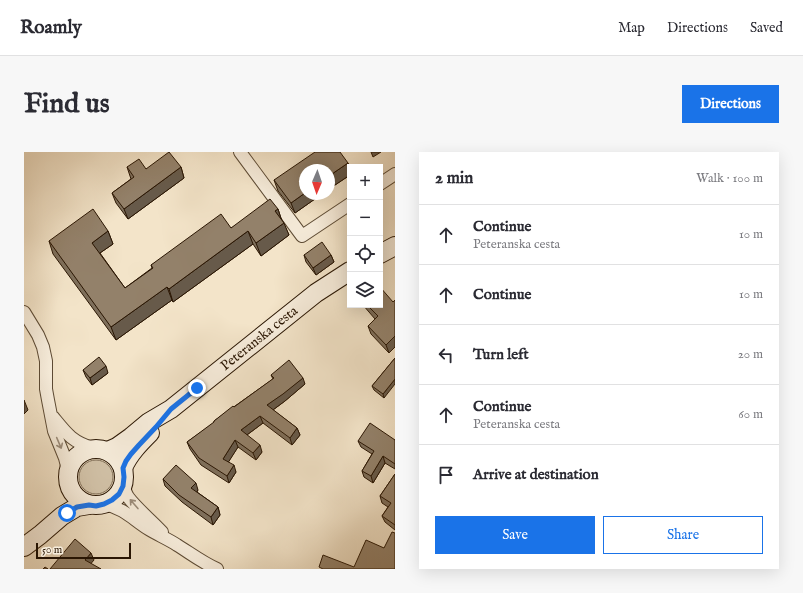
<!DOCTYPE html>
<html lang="en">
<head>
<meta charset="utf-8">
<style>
  :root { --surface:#fff; --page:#f7f7f7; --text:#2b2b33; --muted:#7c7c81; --line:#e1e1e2; --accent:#1a73e8 }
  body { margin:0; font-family:"IM FELL English",serif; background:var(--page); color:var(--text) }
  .controls { position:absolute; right:12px; top:12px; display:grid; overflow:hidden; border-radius:0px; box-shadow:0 4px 16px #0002 }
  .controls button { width:36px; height:36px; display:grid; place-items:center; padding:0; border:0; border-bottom:1px solid var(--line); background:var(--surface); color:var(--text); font:20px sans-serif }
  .compass { position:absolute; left:275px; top:12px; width:36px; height:36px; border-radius:50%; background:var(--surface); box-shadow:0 4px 16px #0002; rotate:182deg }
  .scale { position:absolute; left:12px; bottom:10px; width:95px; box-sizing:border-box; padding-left:4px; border:2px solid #2a1603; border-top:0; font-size:11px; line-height:14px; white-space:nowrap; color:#2a1603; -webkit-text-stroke:3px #f7eddc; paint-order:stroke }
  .stop { position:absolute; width:12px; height:12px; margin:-9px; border:3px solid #1a73e8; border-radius:50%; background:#fff }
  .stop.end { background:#1a73e8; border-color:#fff; box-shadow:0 1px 4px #0008 }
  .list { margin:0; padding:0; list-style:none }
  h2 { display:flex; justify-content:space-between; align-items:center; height:52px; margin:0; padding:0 16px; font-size:17px }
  h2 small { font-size:13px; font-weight:400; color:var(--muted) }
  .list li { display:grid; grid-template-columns:26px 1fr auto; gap:12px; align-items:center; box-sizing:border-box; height:60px; padding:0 16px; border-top:1px solid var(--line) }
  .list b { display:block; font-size:15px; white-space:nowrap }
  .list p { margin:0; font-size:13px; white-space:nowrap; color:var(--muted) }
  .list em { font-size:13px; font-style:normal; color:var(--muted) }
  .actions { display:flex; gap:8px; padding:12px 16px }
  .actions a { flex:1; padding:9px 0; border:1px solid var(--accent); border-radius:0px; text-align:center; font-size:14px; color:var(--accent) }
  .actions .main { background:var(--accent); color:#fff }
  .icon { flex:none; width:22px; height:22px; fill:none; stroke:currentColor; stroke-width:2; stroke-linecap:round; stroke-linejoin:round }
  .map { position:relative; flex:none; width:371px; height:417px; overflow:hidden; border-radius:0px }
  header { display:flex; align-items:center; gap:24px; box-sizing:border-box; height:56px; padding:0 20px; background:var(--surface); border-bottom:1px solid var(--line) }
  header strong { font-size:19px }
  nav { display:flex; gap:22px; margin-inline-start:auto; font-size:14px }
  .intro { display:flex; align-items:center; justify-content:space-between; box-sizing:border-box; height:96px; padding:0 24px }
  h1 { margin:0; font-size:28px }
  .button { padding:10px 18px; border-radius:0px; background:var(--accent); color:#fff; font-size:14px; font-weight:700 }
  main { display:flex; gap:24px; padding:0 24px }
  aside { flex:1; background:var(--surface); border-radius:0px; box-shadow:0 4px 16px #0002 }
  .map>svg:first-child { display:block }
</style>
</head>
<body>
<header>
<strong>Roamly</strong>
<nav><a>Map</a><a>Directions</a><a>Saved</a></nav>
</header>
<div class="intro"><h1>Find us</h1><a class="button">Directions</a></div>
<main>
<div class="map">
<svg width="371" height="417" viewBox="0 0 371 417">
  <rect width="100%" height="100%" fill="#f3e4c9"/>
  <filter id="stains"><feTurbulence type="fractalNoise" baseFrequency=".005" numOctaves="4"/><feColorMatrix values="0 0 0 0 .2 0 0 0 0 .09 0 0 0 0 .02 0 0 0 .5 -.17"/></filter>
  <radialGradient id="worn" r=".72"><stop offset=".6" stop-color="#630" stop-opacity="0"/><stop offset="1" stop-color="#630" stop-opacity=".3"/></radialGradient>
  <path fill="#d1c1a7" stroke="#7e6c55" d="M55 325a17 17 0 1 1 34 0a17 17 0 1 1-34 0Z"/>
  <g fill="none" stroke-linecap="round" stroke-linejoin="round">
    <g stroke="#5c4a34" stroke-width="14">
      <path id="minor" d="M216,0L278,84L326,52
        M356,32L371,22
        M0,160L14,183L19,195L22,209V237L24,248L30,279L41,306L44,318
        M29,265C42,281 48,290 69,296
        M99,334C101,338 102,342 104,345C114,358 127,368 138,380
        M80,352C102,357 108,367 126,378C134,383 144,387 153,393C166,401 179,411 193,417"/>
    </g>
    <g stroke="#2a1603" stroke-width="20">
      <g id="secondary">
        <path d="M356,102L371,94"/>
        <circle cx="72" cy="325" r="28"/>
        <path id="s1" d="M84,299L93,295L107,285L125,270L147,257L292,141L326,119"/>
        <path d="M99,316C105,302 116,291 126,281"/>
        <path d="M0,395L16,383L38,364L53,355L65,353"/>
      </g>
    </g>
    <use href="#minor" stroke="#f7eddc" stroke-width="12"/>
    <use href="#secondary" stroke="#f7eddc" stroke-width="18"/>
  </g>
  <path fill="#7e6f5b" stroke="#2a1603" d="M324,11L326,16V23L305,37V18L281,42H298L271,61L254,39L250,28Z
    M103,15L122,17L157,15L160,26L104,67L92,51L88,41L107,27Z
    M254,57L257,66L265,83L237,104L229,92L149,150L148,148L92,188L29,102L25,89L84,79L89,92L76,101L101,136L128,116L127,113L207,76Z
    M280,103H307L310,110L292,123L282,110Z
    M339,153H356L365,201L347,182L344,174L351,167Z
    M371,206L360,246L350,238L348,234Z
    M59,218L84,221L68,233L62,225Z
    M247,223L281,232L261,249L249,258L273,276L276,283L268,293L239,271L223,283L238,300L232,308L214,295L204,310L212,320L205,331L177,313L166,297L163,290L190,271V269L249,227Z
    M371,288V317L361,311L349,331L340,325L338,319L348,302L337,295L334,289Z
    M371,322V378L361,370L358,364L364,355L358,351L356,344Z
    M139,327L174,338L173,340L194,355L196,363L189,373L158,350L141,334Z"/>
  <path fill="#675a4a" stroke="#2a1603" d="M347,0H357L349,5Z
    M324,11L326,16V23L305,37V24Z
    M157,15L160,26L104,67L100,57Z
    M281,41V42H298L271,61L267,51Z
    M254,57L258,70L251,59Z
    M260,71L265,83L237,104L232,91Z
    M84,79L89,92L73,103L68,91Z
    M224,79L229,92L149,150L145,137Z
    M307,103L310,110L292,123L289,116Z
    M143,135L148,148L92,188L87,175Z
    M371,184V195L365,201L362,193Z
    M82,214L84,221L68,233L66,226Z
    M279,226L281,232L261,249L246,260L243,253Z
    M371,227V232L360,246L359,242Z
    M0,248L4,258L0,262Z
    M236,264L239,271L220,285L217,278Z
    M273,276L276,283L268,293L266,286Z
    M211,288L214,295L202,314L199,307Z
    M236,293L238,300L232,308L229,301Z
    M359,304L361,311L349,331L347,324Z
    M210,313L212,320L205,331L203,324Z
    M172,331L174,338L170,343L167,336Z
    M194,355L196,363L189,373L187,365Z
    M67,401L70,408L64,415L61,408Z"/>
  <path fill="#93816a" stroke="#2a1603" d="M145,0L157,15L100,57L88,41L110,25L103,15L115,7L122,17Z
    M291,0H316L324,11L305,24V18H281V41L267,51L250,28Z
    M246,47L254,57L251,59L260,71L232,91L224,79L145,137L143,135L87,175L25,89L69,57L84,79L68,91L101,136L129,116L127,113L197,62L207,76Z
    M298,90L307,103L289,116L280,103Z
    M356,135L369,150L371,148V184L362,193L344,174L354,164L343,153H356Z
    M75,205L82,214L66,226L59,218Z
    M371,206V227L359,242L348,234Z
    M265,208L279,226L259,242L243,253L273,276L266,286L236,264L217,278L236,293L229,301L211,288L199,307L210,313L203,324L175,306L163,290L190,270V269L209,254L210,255L250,226L247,223Z
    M346,271L371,288V312L359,304L347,324L338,319L350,299L334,289Z
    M152,313L172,331L167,336L194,355L187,365L155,343L139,327Z
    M371,322V373L358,364L367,351L356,344Z
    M368,380L371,381V417H299L295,415L299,403L330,415L342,388L360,396Z
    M51,387L67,401L61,408L77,417H26Z
    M21,415L24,417H19Z"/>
  <defs><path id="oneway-shaft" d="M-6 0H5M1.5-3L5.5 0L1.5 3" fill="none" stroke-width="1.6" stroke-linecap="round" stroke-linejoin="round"/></defs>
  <g stroke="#9b8c7a">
    <use href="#oneway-shaft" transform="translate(35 291) rotate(67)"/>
    <use href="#oneway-shaft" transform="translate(110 352) rotate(-131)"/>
  </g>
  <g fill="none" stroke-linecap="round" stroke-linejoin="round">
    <path stroke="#1a73e8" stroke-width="5" d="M43,361L53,355L65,353L72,354L80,352L88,348L95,342L99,334L100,325L99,316L102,309L107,302L115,293L132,275L147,257L173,236"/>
  </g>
  <g text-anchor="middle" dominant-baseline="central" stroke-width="3.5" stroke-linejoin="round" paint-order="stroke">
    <g font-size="14" fill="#2a1603" stroke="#f7eddc">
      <text stroke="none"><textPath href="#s1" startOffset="189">Peteranska cesta</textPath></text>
    </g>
  </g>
  <rect width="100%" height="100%" filter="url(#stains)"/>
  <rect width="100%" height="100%" fill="url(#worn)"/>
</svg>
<div class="controls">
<button>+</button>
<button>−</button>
<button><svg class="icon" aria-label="locate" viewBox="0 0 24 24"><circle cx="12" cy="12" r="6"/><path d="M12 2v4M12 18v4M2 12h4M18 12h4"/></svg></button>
<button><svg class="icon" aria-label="layers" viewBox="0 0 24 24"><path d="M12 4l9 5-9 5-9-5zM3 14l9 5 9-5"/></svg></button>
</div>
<svg class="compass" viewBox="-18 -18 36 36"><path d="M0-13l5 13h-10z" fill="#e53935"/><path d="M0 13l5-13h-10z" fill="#7c7c81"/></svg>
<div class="scale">50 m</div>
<div class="stop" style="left:43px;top:361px"></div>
<div class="stop end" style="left:173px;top:236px"></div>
</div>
<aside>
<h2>2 min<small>Walk · 100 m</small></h2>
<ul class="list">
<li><svg class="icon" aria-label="ahead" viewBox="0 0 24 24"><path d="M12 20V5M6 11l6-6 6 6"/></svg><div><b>Continue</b><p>Peteranska cesta</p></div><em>10 m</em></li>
<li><svg class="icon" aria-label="ahead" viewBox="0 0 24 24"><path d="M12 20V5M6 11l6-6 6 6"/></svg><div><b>Continue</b></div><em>10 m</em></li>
<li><svg class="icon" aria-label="left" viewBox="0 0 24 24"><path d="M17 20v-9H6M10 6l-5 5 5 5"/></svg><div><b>Turn left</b></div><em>20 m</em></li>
<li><svg class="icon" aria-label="ahead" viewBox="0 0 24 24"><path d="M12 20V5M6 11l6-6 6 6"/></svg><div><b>Continue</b><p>Peteranska cesta</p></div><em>60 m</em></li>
<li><svg class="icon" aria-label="arrive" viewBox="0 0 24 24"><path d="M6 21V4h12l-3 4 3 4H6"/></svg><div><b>Arrive at destination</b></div></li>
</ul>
<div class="actions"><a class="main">Save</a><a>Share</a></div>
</aside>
</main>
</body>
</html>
